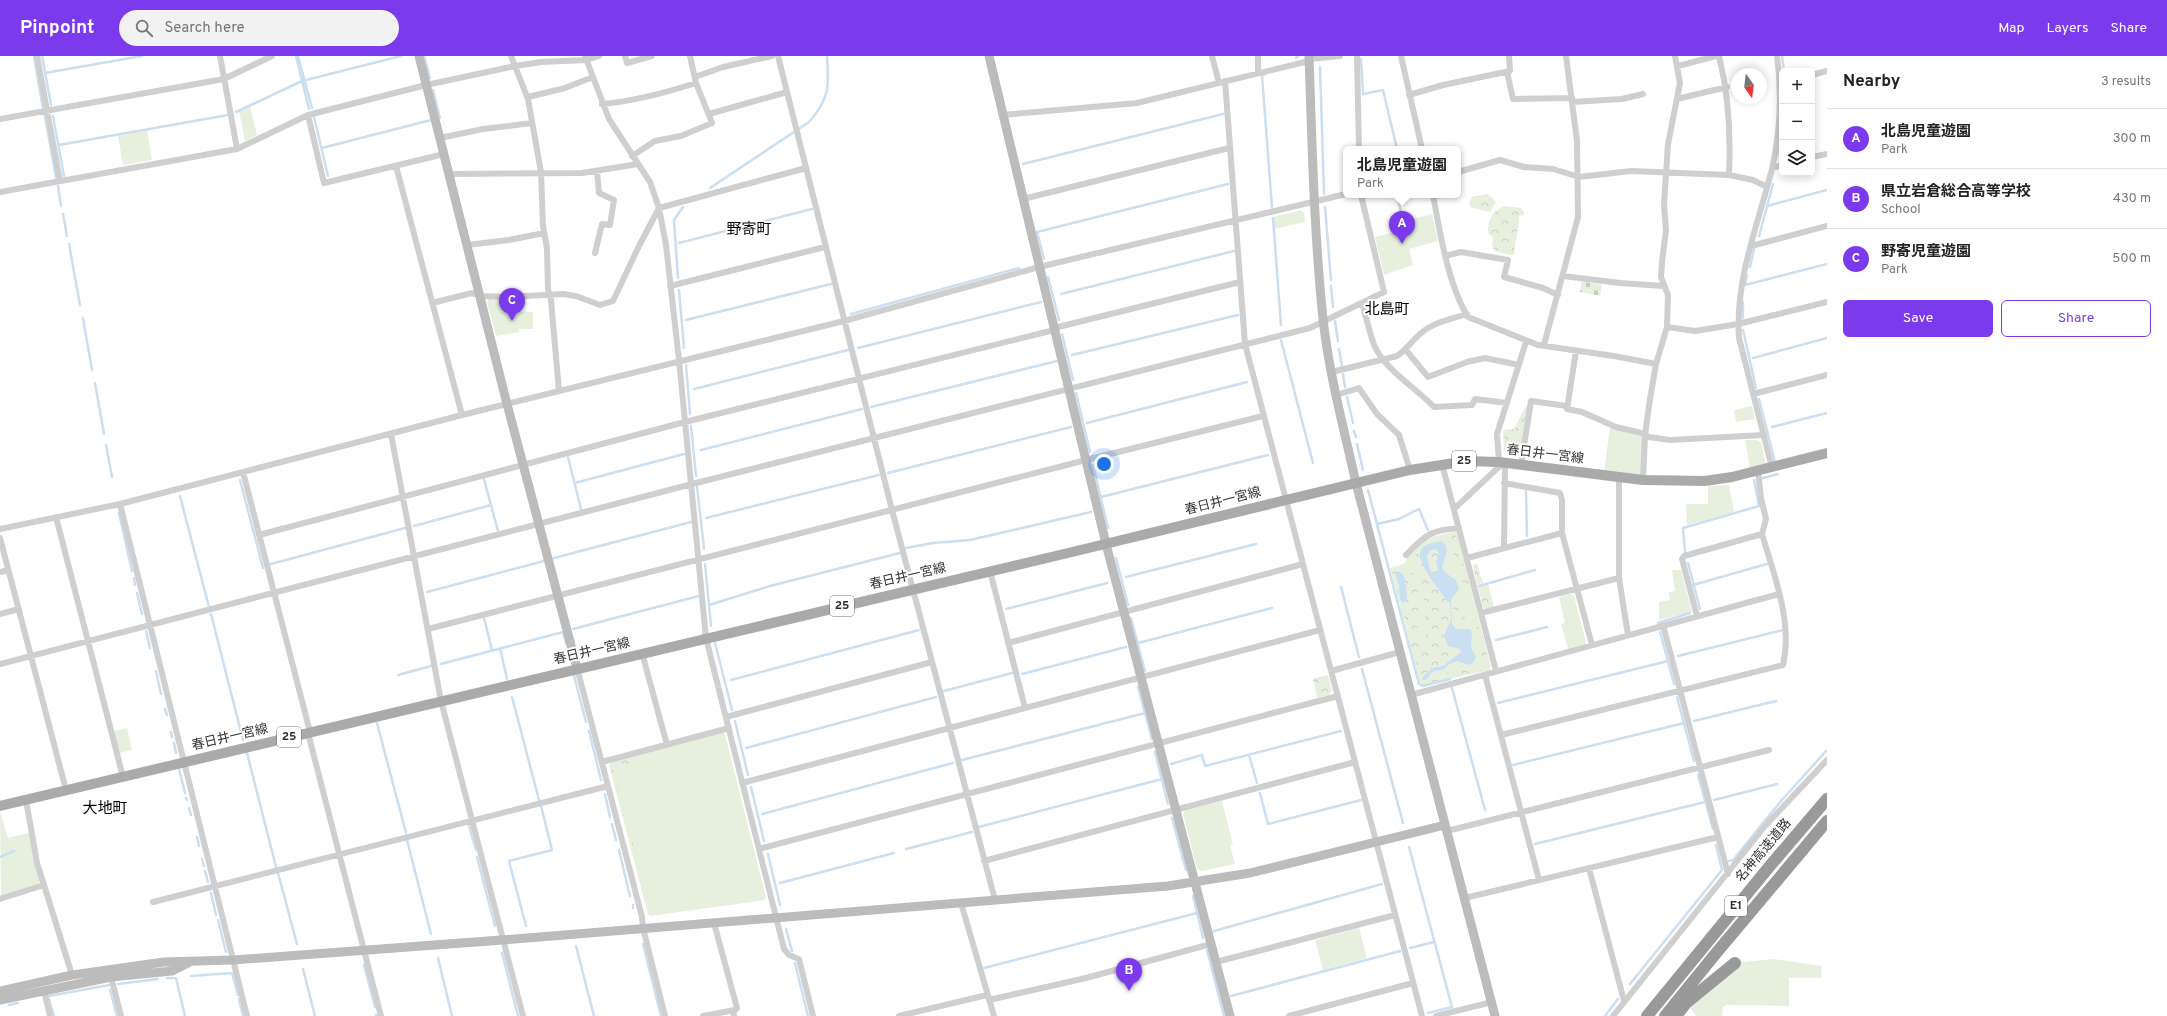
<!DOCTYPE html>
<html lang="en">
<head>
<meta charset="utf-8">
<style>
  :root { --surface:#fff; --page:#f2f2f2; --text:#222; --muted:#767676; --line:#e0e0e0; --accent:#7c3aed }
  body { margin:0; font-family:Overpass,"Noto Sans JP",sans-serif; background:var(--page); color:var(--text) }
  .controls { position:absolute; right:12px; top:12px; display:grid; overflow:hidden; border-radius:6px; box-shadow:0 2px 10px #0003 }
  .controls button { width:36px; height:36px; display:grid; place-items:center; padding:0; border:0; border-bottom:1px solid var(--line); background:var(--surface); color:var(--text); font:20px sans-serif }
  .compass { position:absolute; left:1731px; top:12px; width:36px; height:36px; border-radius:50%; background:var(--surface); box-shadow:0 2px 10px #0003; rotate:166deg }
  .you { position:absolute; left:1104px; top:408px; width:14px; height:14px; margin:-10px; border:3px solid #fff; border-radius:50%; background:#1a73e8; box-shadow:0 0 0 6px #1a73e833 }
  .badge { display:grid; place-items:center; width:26px; height:26px; border-radius:50%; background:var(--accent); color:#fff; font-size:13px; font-weight:700 }
  .pin { position:absolute; translate:-50% -33px; filter:drop-shadow(0 1px 2px #0008) }
  .pin::after { content:''; position:absolute; top:21px; width:14px; height:12px; background:inherit; clip-path:polygon(0 0,100% 0,50% 100%) }
  .popup { position:absolute; left:1343px; top:90px; width:118px; height:52px; box-sizing:border-box; display:grid; place-content:center; border-radius:6px; background:var(--surface); filter:drop-shadow(0 1px 3px #0005); font-size:13px; white-space:nowrap; color:var(--muted) }
  .popup b { font-size:15px; color:var(--text) }
  .popup::after { content:''; position:absolute; left:50%; top:100%; margin-left:-8px; border:8px solid transparent; border-top-color:var(--surface) }
  .list { margin:0; padding:0; list-style:none }
  h2 { display:flex; justify-content:space-between; align-items:center; height:52px; margin:0; padding:0 16px; font-size:17px }
  h2 small { font-size:13px; font-weight:400; color:var(--muted) }
  .list li { display:grid; grid-template-columns:26px 1fr auto; gap:12px; align-items:center; box-sizing:border-box; height:60px; padding:0 16px; border-top:1px solid var(--line) }
  .list b { display:block; font-size:15px; white-space:nowrap }
  .list p { margin:0; font-size:13px; white-space:nowrap; color:var(--muted) }
  .list em { font-size:13px; font-style:normal; color:var(--muted) }
  .actions { display:flex; gap:8px; padding:12px 16px }
  .actions a { flex:1; padding:9px 0; border:1px solid var(--accent); border-radius:6px; text-align:center; font-size:14px; color:var(--accent) }
  .actions .main { background:var(--accent); color:#fff }
  .icon { flex:none; width:22px; height:22px; fill:none; stroke:currentColor; stroke-width:2; stroke-linecap:round; stroke-linejoin:round }
  .map { position:relative; flex:none; width:1827px; height:960px; overflow:hidden }
  header { display:flex; align-items:center; gap:24px; box-sizing:border-box; height:56px; padding:0 20px; background:var(--accent); color:#fff }
  header strong { font-size:19px }
  nav { display:flex; gap:22px; margin-inline-start:auto; font-size:14px }
  .search { width:280px; height:36px; background:var(--page); display:flex; align-items:center; gap:10px; box-sizing:border-box; padding:0 14px; border-radius:22px; color:var(--muted); font-size:15px }
  main { display:flex }
  aside { flex:1; background:var(--surface) }
  .map>svg:first-child { display:block }
</style>
</head>
<body>
<header>
<strong>Pinpoint</strong>
<div class="search"><svg class="icon" aria-label="search" viewBox="0 0 24 24"><circle cx="10" cy="10" r="6"/><path d="M15 15l6 6"/></svg>Search here</div>
<nav><a>Map</a><a>Layers</a><a>Share</a></nav>
</header>
<main>
<div class="map">
<svg width="1827" height="960" viewBox="0 0 1827 960">
  <defs>
    <pattern id="forest-crowns" width="20" height="18" patternUnits="userSpaceOnUse"><rect width="20" height="18" fill="#e7f0df"/><path d="M2 6a3 3 0 1 1 6 0M12 15a3 3 0 1 1 6 0" fill="none" stroke="#c7cec0"/></pattern>
    <pattern id="cemetery-stones" width="16" height="16" patternUnits="userSpaceOnUse"><rect width="16" height="16" fill="#e7f0df"/><path d="M2 7V4a2 2 0 0 1 4 0v3zM10 15v-3a2 2 0 0 1 4 0v3z" fill="#c7cec0"/></pattern>
  </defs>
  <rect width="100%" height="100%" fill="#fff"/>
  <path fill="#e7f0df" d="M250,50L257,79L245,85L239,55Z
    M147,74L152,104L123,109L118,80Z
    M1301,154L1304,157L1305,166L1274,173L1273,161Z
    M1432,158L1438,185L1409,193L1413,209L1384,219L1375,181L1407,173L1405,165Z
    M489,243L509,244L508,254L533,256V273H519V276L496,280L487,246Z
    M1752,350L1755,363L1736,366L1734,354Z
    M1610,371L1644,381L1641,419L1604,416Z
    M1745,384H1757L1761,386L1766,408L1750,413Z
    M1729,429L1734,456L1687,469L1686,448H1708V430Z
    M1452,476H1457L1491,611L1490,614L1423,629L1420,628L1390,512L1404,508L1407,502L1428,482Z
    M1672,514H1681L1692,556L1659,564V546L1670,544L1669,536L1675,535Z
    M1570,538L1574,540L1586,586L1585,588L1568,593L1561,568L1565,567L1559,541Z
    M127,672L132,694L119,697L114,675Z
    M723,676L725,678L766,841L765,844L650,860L648,858L609,709L611,706Z
    M1222,745L1233,789H1230L1235,808L1202,815L1197,813L1183,758L1185,754Z
    M0,756L8,782L29,777L41,824L38,828L1,840Z
    M1359,872L1367,902L1323,914L1315,884Z
    M1774,903L1821,910L1822,922H1789V950L1727,949L1723,951L1722,960H1696L1687,947L1735,907Z"/>
  <path fill="url(#forest-crowns)" d="M1488,138L1496,146L1490,156L1470,151L1469,147L1472,141Z
    M1505,150L1521,152L1524,156V159L1518,160L1519,164L1514,198L1510,199L1495,195L1492,190L1493,181L1489,179C1485,168 1493,153 1505,150Z
    M1526,349L1527,353L1520,398L1516,402L1504,396L1503,374L1514,373Z
    M1451,478L1456,479L1469,530L1466,533L1458,516L1449,482Z
    M1437,494L1439,498L1436,506L1438,514L1437,517L1433,518L1430,514L1427,500L1430,495L1431,498Z
    M1419,496C1421,511 1439,539 1450,547L1451,564L1444,580L1446,587L1450,590L1460,593L1461,596L1443,610L1432,612L1422,622L1420,621L1392,516L1394,513L1404,510C1429,518 1411,576 1420,588L1426,585V580L1424,542L1414,500Z
    M1477,508L1483,527L1477,529L1473,509Z
    M1488,528L1494,551L1486,553L1483,551L1478,531Z
    M1456,542L1458,553L1469,566L1463,570H1459L1455,565L1453,546Z
    M1476,571H1480L1490,611L1489,612L1428,627L1427,623L1431,619L1439,621L1453,614L1470,615C1490,607 1480,587 1476,571Z
    M1328,619L1332,635L1329,639L1317,642L1313,623Z
    M645,698L647,701L645,703L614,712L615,717L612,718L610,711L612,707Z
    M617,731H619L625,761L623,760Z
    M627,771L629,772L635,796L633,798L626,772Z"/>
  <path fill="url(#cemetery-stones)" d="M1582,225L1602,229L1600,240L1580,236Z"/>
  <path fill="#cadff1" fill-rule="evenodd" d="M1441,485L1445,488L1447,494C1442,514 1437,511 1456,524L1459,533L1451,544L1452,568L1456,573H1470L1472,576L1471,591L1476,601L1473,607L1468,609L1457,605L1448,609L1444,613L1432,616L1426,624H1423L1422,622L1432,612L1443,610L1461,596L1460,593L1448,590L1444,580L1451,564L1450,547C1443,541 1417,506 1420,497C1421,488 1434,487 1441,485ZM1436,493L1439,498L1436,506L1438,514L1433,518L1430,514L1427,500L1431,494Z
    M1396,515L1402,517C1406,522 1407,537 1407,544L1404,547L1400,544L1399,529L1395,518Z"/>
  <g fill="none" stroke-linecap="round" stroke-linejoin="round">
    <path stroke="#cadff1" stroke-width="2.5" d="M34,0L43,53
      M42,0L51,49
      M296,0L309,53
      M298,0L312,52
      M424,0L430,22
      M1782,0L1784,15
      M1296,2L1298,0
      M1361,3L1363,38L1383,34L1397,93
      M1320,11L1324,138
      M45,17L142,0
      M1265,18L1262,19L1272,152
      M306,24L401,0
      M433,34L440,62
      M236,56L302,25
      M45,60L56,122
      M53,60L64,120
      M314,61L328,120
      M59,89L228,59
      M322,92L431,64
      M1410,93L1416,92
      M1779,98L1782,80
      M1023,108L1223,58
      M58,130L61,150
      M710,132L809,66C830,42 829,30 827,0
      M1397,139L1405,172
      M1767,150L1827,134
      M1325,151L1331,224
      M63,158L67,180
      M1273,162L1281,269
      M1759,180L1773,128
      M679,187L812,153
      M69,188L80,249
      M1044,203L1037,176L1228,128
      M1750,211L1754,193
      M1048,221L1059,264
      M678,222L674,164L683,151
      M1745,228L1747,219
      M1745,229L1827,208
      M1331,230L1333,251
      M679,234L684,292
      M1061,238L1234,195
      M851,258L1019,212
      M83,262L92,314
      M1743,262V246
      M686,264L831,228
      M1335,265L1338,285
      M1743,274L1756,332
      M1062,278L1073,324
      M1281,284L1313,407
      M858,292L1041,246
      M1339,293L1342,310
      M1072,299L1238,259
      M1753,302L1827,282
      M686,309L690,358
      M1343,318L1345,331
      M95,327L104,378
      M694,333L848,294
      M1076,337L1090,396
      M1347,341L1353,367
      M1759,343L1775,406
      M871,351L1057,305
      M1087,367L1247,326
      M691,370L696,420
      M1772,371L1827,357
      M1354,375L1356,381
      M1357,388L1363,414
      M106,389L112,421
      M701,394L862,353
      M568,401L581,453
      M1093,409L1108,472
      M888,417L1071,371
      M1763,422L1778,418
      M484,423L498,475
      M240,424L263,512
      M575,427L684,398
      M697,431L704,493
      M1368,434L1419,628L1423,630L1450,623
      M1526,435L1527,480
      M180,440L209,551
      M1101,441L1268,399
      M119,457L132,515
      M706,462L879,419
      M1377,468L1399,463L1419,453L1428,474
      M414,470L491,449
      M906,492L933,487L970,484L1091,456
      M1685,496L1683,472L1759,450L1754,424
      M554,502L691,466
      M1116,502L1128,549
      M1688,507L1700,553
      M271,508L405,472
      M705,508L711,570
      M1126,521L1256,488
      M134,522L135,529
      M1693,529L1767,508
      M1479,530L1535,514
      M1341,531L1359,601
      M427,536L544,505
      M137,537L142,558
      M709,549L770,530L900,497
      M1006,553L1107,527
      M211,558L243,684
      M484,562L492,594
      M1131,562L1145,615
      M1658,567L1690,557
      M573,573L699,540
      M146,575L150,592
      M1660,576L1674,628
      M1496,584L1547,571
      M715,587L732,654
      M1138,587L1272,552
      M500,592L507,623
      M1678,600L1783,574
      M441,608L563,576L566,587
      M1362,613L1403,767
      M156,615L161,638
      M1022,618L1126,591
      M398,619L431,610
      M574,620L586,666
      M731,624L919,574
      M1138,631L1152,683
      M1452,632L1485,754
      M944,635L1012,617
      M512,641L539,744
      M1677,641L1694,705
      M1498,647L1668,605
      M165,653L167,659
      M735,665L748,719
      M1694,665L1776,645
      M377,667L406,777
      M589,675L601,724
      M171,676L172,681
      M174,687L176,697
      M746,692L936,641
      M1155,696L1168,748
      M247,697L276,811
      M1249,699L1257,727
      M962,704L1145,657
      M1171,708L1202,699L1205,710L1341,675
      M1513,709L1684,667
      M179,713L185,737
      M1698,719L1713,773
      M751,731L764,785
      M1260,737L1268,768L1361,744
      M605,738L610,761
      M186,742L187,744
      M1714,744L1777,728
      M189,752L191,759
      M762,758L953,707
      M1172,762L1186,814
      M612,768L616,784
      M469,770L476,794
      M979,771L1162,723
      M197,781L199,790
      M407,784L431,878
      M1535,788L1705,746
      M1409,791L1452,951L1428,957
      M906,793L972,776
      M619,794L630,840
      M768,798L780,849
      M0,801L14,795
      M477,801L495,870
      M202,803L204,810
      M1729,805L1733,804L1781,745L1827,694
      M205,815L208,826
      M278,817L297,888
      M780,827L894,797
      M211,837L216,859
      M1193,840L1203,882
      M633,849V852
      M218,864L226,896
      M526,870L509,805L552,794L541,750
      M786,873L792,895
      M1214,875L1382,828
      M643,888L661,960
      M576,890L594,960
      M1410,892L1434,886
      M1207,894L1224,960
      M502,897L518,960
      M438,902L452,960
      M795,907L808,960
      M364,909L375,951
      M984,912L1197,857
      M303,913L315,960
      M191,920L232,917L238,939
      M167,922H174
      M176,922L185,960
      M118,928L158,923
      M1630,928L1722,814L1716,789
      M110,934L117,960
      M49,940L109,929
      M1231,940L1400,895
      M49,943L54,960
      M239,943L243,960
      M9,949L18,947
      M376,959L377,960
      M1605,960L1618,943"/>
    <path stroke="#cfcfcf" stroke-width="6" d="M37,0L60,125
      M220,0L237,93
      M511,0L528,43L541,116L543,170L547,192L548,233L551,244L559,335
      M585,0L609,63L650,126L659,152L666,189L679,304L706,582L784,893L789,899L799,903L813,960
      M625,0L627,7L652,0
      M778,0L892,454L995,844
      M1212,0L1219,27
      M1258,0V17
      M1357,0L1359,93
      M1401,0L1422,93
      M1719,0C1729,40 1731,77 1729,119
      M1309,3L1340,0
      M1678,10L1716,0
      M1507,16L1513,43L1572,42
      M1812,19L1827,15
      M695,21L723,11L772,0
      M1225,25L1245,288L1422,960
      M1409,39L1443,29L1510,15L1509,0
      M528,41L565,32L593,21
      M1677,43L1727,31
      M1572,46L1622,43L1643,38
      M602,48C635,45 665,37 696,27
      M709,58L787,36
      M308,59L324,127L444,98
      M1003,59L1137,47L1309,5
      M0,63L224,23L272,0
      M440,82L483,73L532,67
      M632,100L655,85L681,80L712,67L696,27L690,0
      M1812,101L1827,98
      M396,110L462,359
      M1772,112L1782,109
      M1458,116L1500,104L1524,111L1553,113L1579,121L1631,115L1729,119L1753,124L1767,131
      M449,118L582,117L638,108
      M0,136L237,93L308,59L426,29L515,10L541,6L586,4L599,0
      M1433,139C1440,176 1448,229 1468,261L1538,289L1614,300L1656,308
      M1023,143L1229,92
      M467,189L509,184L544,177
      M1751,190L1827,170
      M595,197L602,168L610,169L614,144L599,137L597,115
      M1445,200L1461,196L1508,204L1504,221L1543,232L1558,239
      M1563,220L1620,227L1663,230
      M670,230L825,191
      M432,247L472,237L480,240L508,241L563,238L576,240L600,249L613,245L639,190L659,152L806,112
      M1362,247C1366,260 1369,275 1374,289C1385,314 1416,332 1434,351L1472,349L1475,343L1507,347
      M1667,271L1695,275L1738,268L1827,246
      M1054,272L1240,226
      M1544,289L1578,161L1577,85L1566,0
      M1406,294L1428,321L1467,306L1485,302L1519,309
      M1576,295L1567,353L1582,356L1616,371L1642,377L1649,381L1670,384L1764,379
      M1332,316L1397,300C1406,294 1412,285 1420,278C1433,266 1451,263 1467,258
      M1753,338L1827,319
      M1336,339L1359,332L1377,358L1399,379L1410,414
      M391,378L441,645L523,960
      M1499,406L1497,378L1526,286
      M1442,408L1496,615
      M1521,409L1531,345L1567,350
      M1772,412L1739,282C1735,223 1758,169 1772,113C1780,77 1782,36 1777,0
      M243,416L310,676
      M1643,424L1645,379L1650,343L1656,308L1667,271L1668,239L1661,221L1662,206L1666,174L1664,149L1668,88L1680,27L1675,0
      M1504,427L1560,437L1562,444V477L1592,589
      M120,448L462,359L844,265L1039,211L1346,138
      M1454,453L1503,407
      M56,461L123,721
      M0,473L120,448L247,960
      M259,479L685,366L1054,274
      M0,482L66,734
      M1504,492L1505,407
      M1406,499C1425,479 1431,474 1459,472
      M1467,502L1562,477
      M990,515L1025,652
      M0,516L8,514
      M1619,522L1628,579
      M1481,557L1619,522V422
      M0,558L19,553
      M1697,560L1682,503L1684,500L1762,478L1766,463L1761,442L1758,415
      M1663,569L1728,818
      M428,573L1086,404L1263,360
      M1008,587L1303,508
      M642,597L667,689
      M0,608L700,426L1310,272L1384,236L1361,139
      M1331,615L1400,596
      M1485,619L1539,824
      M1411,639L1779,538
      M726,661L932,606
      M308,677L381,960
      M1501,679L1783,609C1793,566 1774,519 1762,478
      M602,706L729,672
      M742,727L1320,574
      M608,730L642,861L643,872L665,960
      M1447,775L1769,694
      M759,793L1338,640
      M984,805L1355,706
      M1589,812L1624,945
      M44,829L72,919
      M1465,842L1718,781
      M0,843L44,829L37,807L26,744
      M153,846L608,730L577,612
      M961,847L994,960
      M714,867L737,952L733,956L734,960
      M1216,906L1395,859
      M111,921L121,960
      M44,934L50,960
      M989,944L1086,922L1211,888
      M703,960L735,954
      M899,960L987,939
      M1289,960L1413,927
      M1436,960L1492,946
      M1613,960L1765,770L1827,704"/>
    <path stroke="#bcbcbc" stroke-width="9" d="M419,0L507,348L577,612
      M989,0L1106,488L1230,960
      M1309,0C1312,88 1314,176 1323,263C1329,318 1344,373 1356,427L1495,960
      M0,935L72,919L164,906L233,904L515,883L1168,830L1250,817L1445,769
      M0,944L111,921L172,915L188,907"/>
    <path stroke="#aaa" stroke-width="10" d="M0,750L1068,497L1410,414L1467,405L1499,406L1643,424L1705,425L1732,421L1827,397"/>
    <path stroke="#999" stroke-width="12" d="M1647,960L1769,811L1827,743
      M1665,960L1717,896L1827,765
      M1676,960L1686,947L1735,907"/>
  </g>
  <g text-anchor="middle" dominant-baseline="central" stroke-width="4" stroke-linejoin="round" paint-order="stroke">
    <g fill="#fff" stroke="#707070" stroke-width="1">
      <rect x="1452" y="395" width="24" height="20" rx="3"/>
      <rect x="830" y="540" width="24" height="20" rx="3"/>
      <rect x="277" y="671" width="24" height="20" rx="3"/>
      <rect x="1725" y="840" width="22" height="20" rx="3"/>
    </g>
    <g font-size="12" font-weight="bold" fill="#323232">
      <text x="1464" y="405">25</text>
      <text x="842" y="550">25</text>
      <text x="289" y="681">25</text>
      <text x="1736" y="850">E1</text>
    </g>
    <g font-size="13" fill="#323232" stroke="#fff">
      <text transform="translate(1545 399) rotate(7)">春日井一宮線</text>
      <text transform="translate(1223 446) rotate(-14)">春日井一宮線</text>
      <text transform="translate(908 521) rotate(-13)">春日井一宮線</text>
      <text transform="translate(592 596) rotate(-13)">春日井一宮線</text>
      <text transform="translate(230 682) rotate(-13)">春日井一宮線</text>
      <text transform="translate(1764 795) rotate(-50)">名神高速道路</text>
    </g>
    <g font-size="15" fill="#000" stroke="#fff">
      <text x="749" y="174">野寄町</text>
      <text x="1387" y="254">北島町</text>
      <text x="105" y="753">大地町</text>
    </g>
  </g>
</svg>
<div class="controls">
<button>+</button>
<button>−</button>
<button><svg class="icon" aria-label="layers" viewBox="0 0 24 24"><path d="M12 4l9 5-9 5-9-5zM3 14l9 5 9-5"/></svg></button>
</div>
<svg class="compass" viewBox="-18 -18 36 36"><path d="M0-13l5 13h-10z" fill="#e53935"/><path d="M0 13l5-13h-10z" fill="#767676"/></svg>
<div class="you"></div>
<div class="pin badge" style="left:1402px;top:188px">A</div>
<div class="popup"><b>北島児童遊園</b>Park</div>
<div class="pin badge" style="left:1129px;top:935px">B</div>
<div class="pin badge" style="left:512px;top:265px">C</div>
</div>
<aside>
<h2>Nearby<small>3 results</small></h2>
<ul class="list">
<li><span class="badge">A</span><div><b>北島児童遊園</b><p>Park</p></div><em>300 m</em></li>
<li><span class="badge">B</span><div><b>県立岩倉総合高等学校</b><p>School</p></div><em>430 m</em></li>
<li><span class="badge">C</span><div><b>野寄児童遊園</b><p>Park</p></div><em>500 m</em></li>
</ul>
<div class="actions"><a class="main">Save</a><a>Share</a></div>
</aside>
</main>
</body>
</html>
